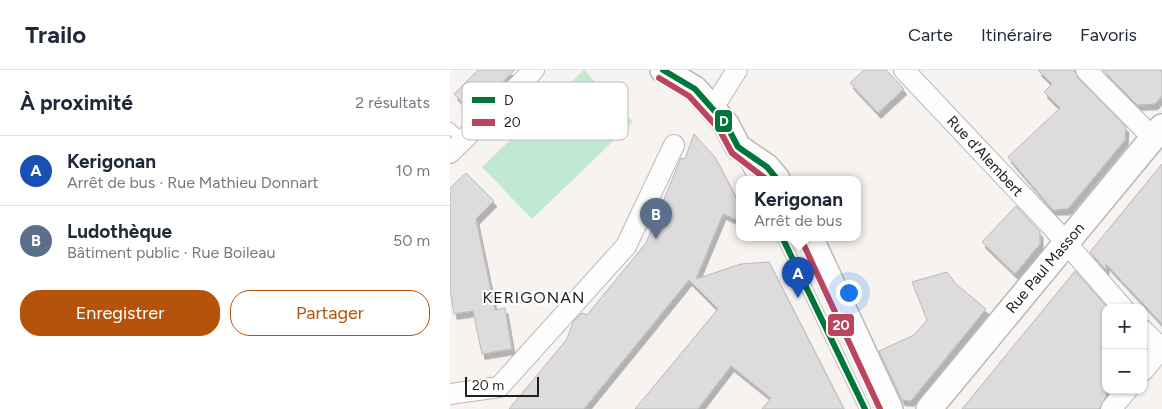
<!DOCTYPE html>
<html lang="fr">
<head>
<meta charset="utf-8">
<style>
  :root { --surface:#fff; --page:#f6f6f7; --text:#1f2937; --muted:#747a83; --line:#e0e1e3; --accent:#b45309 }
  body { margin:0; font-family:Figtree,sans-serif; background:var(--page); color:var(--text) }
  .controls { position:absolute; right:15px; bottom:15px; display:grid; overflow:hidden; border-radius:10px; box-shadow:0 1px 4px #0004 }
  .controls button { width:45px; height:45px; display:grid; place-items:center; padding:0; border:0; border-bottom:1px solid var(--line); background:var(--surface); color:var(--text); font:25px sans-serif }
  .scale { position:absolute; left:15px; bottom:12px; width:74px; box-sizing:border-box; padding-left:5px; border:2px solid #201f1e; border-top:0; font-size:14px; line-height:18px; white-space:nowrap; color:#201f1e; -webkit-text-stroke:4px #fff; paint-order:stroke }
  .you { position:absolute; left:398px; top:222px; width:18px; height:18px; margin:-12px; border:4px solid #fff; border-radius:50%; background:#1a73e8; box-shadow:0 0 0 8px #1a73e833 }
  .badge { display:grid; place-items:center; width:32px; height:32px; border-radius:50%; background:var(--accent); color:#fff; font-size:16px; font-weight:700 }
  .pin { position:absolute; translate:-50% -41px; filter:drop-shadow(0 1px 2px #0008) }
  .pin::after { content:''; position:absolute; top:26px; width:18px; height:15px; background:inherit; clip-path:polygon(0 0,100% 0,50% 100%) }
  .popup { position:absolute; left:286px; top:106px; width:125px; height:65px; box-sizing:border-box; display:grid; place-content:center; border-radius:10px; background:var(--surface); filter:drop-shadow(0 1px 4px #0005); font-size:16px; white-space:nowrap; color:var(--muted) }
  .popup b { font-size:19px; color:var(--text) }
  .popup::after { content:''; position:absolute; left:50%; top:100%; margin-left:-10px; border:10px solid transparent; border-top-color:var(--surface) }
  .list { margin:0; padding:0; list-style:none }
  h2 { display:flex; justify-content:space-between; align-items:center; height:65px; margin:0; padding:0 20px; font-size:21px }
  h2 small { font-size:16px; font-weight:400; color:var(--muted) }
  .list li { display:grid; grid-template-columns:32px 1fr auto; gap:15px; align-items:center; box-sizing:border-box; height:70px; padding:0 20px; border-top:1px solid var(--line) }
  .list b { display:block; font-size:19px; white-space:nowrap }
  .list p { margin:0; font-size:16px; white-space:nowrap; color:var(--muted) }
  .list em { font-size:16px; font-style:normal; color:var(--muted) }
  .actions { display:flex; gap:10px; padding:15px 20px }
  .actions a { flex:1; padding:11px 0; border:1px solid var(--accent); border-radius:20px; text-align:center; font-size:18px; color:var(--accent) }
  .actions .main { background:var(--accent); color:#fff }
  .map { position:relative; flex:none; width:712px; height:339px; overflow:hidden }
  header { display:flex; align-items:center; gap:30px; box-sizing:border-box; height:70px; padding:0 25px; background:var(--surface); border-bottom:1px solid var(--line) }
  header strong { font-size:24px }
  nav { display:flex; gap:28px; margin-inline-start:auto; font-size:18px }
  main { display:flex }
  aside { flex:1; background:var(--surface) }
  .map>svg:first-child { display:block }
</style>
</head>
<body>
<header>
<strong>Trailo</strong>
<nav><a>Carte</a><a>Itinéraire</a><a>Favoris</a></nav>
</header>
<main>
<aside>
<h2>À proximité<small>2 résultats</small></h2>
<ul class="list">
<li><span class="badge" style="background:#1a4fb4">A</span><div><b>Kerigonan</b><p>Arrêt de bus · Rue Mathieu Donnart</p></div><em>10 m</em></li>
<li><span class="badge" style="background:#5c6f8a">B</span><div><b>Ludothèque</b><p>Bâtiment public · Rue Boileau</p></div><em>50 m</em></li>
</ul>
<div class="actions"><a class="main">Enregistrer</a><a>Partager</a></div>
</aside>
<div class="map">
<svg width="712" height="339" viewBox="0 0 712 339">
  <defs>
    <filter id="shadow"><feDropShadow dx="3" dy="5.5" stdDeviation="0" flood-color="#0004"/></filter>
  </defs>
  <rect width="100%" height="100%" fill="#f6f3f1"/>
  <path fill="#c1e9d2" d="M134,0L183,52L82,149L32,97Z"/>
  <path fill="#dddbdb" stroke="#bab8b8" filter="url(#shadow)" d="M28,0H65L21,42L4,24Z
    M414,0H436L454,19L428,43L400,13Z
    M588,0H624L628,8L676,57L675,70L618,139L603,140L558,87L610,38L594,22L602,14Z
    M653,0H712V26L705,34L687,35Z
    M244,64L265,87L289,133V151L273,144L246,209L291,194L319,192L394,339H312L321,328L281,296L248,339H185L268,239L239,210L134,339H59L117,269L123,252L132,243L137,245L196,173L231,88L235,89Z
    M712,94V254L656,194V200L640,182Z
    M16,103L44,131L26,149L45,240L55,238L62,279L32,284L23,241L4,244L0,219V118Z
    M566,136L590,162V174L565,204L532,172Z
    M625,201L656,236V327L649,339H512Z
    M497,202L506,214L536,239L461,331L452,330L429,281L464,265L477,250L462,212Z"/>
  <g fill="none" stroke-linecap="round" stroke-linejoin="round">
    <g stroke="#bbb8b7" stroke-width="12">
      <path id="service" d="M0,58L14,71
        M293,88L304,109
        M332,167L415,339"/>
    </g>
    <g stroke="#bbb8b7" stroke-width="22">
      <path id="minor" d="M454,0L604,159L673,238
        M636,0L703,68
        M263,38L287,0
        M0,83L84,0
        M693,260L712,279
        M693,301L712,278
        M0,324L49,317L176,176L224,75
        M661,339L677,320"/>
    </g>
    <g stroke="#bbb8b7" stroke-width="28">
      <path id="tertiary" d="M213,0L245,19L276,54L288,77L317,97L327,109
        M360,167L440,339
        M479,339L712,57"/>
    </g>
    <use href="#service" stroke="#fefdfd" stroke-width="10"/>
    <use href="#minor" stroke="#fefdfd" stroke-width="20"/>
    <use href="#tertiary" stroke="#fefdfd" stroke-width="25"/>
    <g stroke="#fff" stroke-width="10">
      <path id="bus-1" d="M213,0L245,19L276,54L288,77L317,97L327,109
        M332,167L415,339"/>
    </g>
    <g stroke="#fff" stroke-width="10">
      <path id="bus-2" d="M209,8L239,26L269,59L282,83L316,109
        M352,171L430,339"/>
    </g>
    <use href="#bus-1" stroke="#007738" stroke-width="6"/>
    <use href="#bus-2" stroke="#bc455d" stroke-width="6"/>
  </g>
  <g text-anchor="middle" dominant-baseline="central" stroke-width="4" stroke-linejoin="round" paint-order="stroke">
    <g font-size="15" fill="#201f1e" stroke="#fff">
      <text transform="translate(535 86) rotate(47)">Rue d'Alembert</text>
      <text transform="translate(595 198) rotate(-50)">Rue Paul Masson</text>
    </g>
    <g font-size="16" letter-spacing="1" fill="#201f1e" stroke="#fff">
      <text x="84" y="227">KERIGONAN</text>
    </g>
  </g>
  <rect x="12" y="12" width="166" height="58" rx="8" fill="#fff" stroke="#bcbcbc" stroke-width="1"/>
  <rect x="22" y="27" width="23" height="6" fill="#007738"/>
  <rect x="22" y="49" width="23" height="7" fill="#bc455d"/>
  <g font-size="14" fill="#201f1e">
    <text x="54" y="35">D</text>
    <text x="54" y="57">20</text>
  </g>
  <g stroke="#fff" stroke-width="2">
    <rect x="264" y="39" width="19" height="24" rx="5" fill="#007738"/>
    <rect x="377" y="243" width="28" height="24" rx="5" fill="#bc455d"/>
  </g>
  <g font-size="14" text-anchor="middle" font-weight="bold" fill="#fff">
    <text x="274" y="56">D</text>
    <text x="391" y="260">20</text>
  </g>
</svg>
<div class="controls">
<button>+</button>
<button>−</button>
</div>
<div class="scale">20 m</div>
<div class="you"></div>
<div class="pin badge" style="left:348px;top:228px;background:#1a4fb4">A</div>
<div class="popup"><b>Kerigonan</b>Arrêt de bus</div>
<div class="pin badge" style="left:206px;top:169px;background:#5c6f8a">B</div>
</div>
</main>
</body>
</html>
